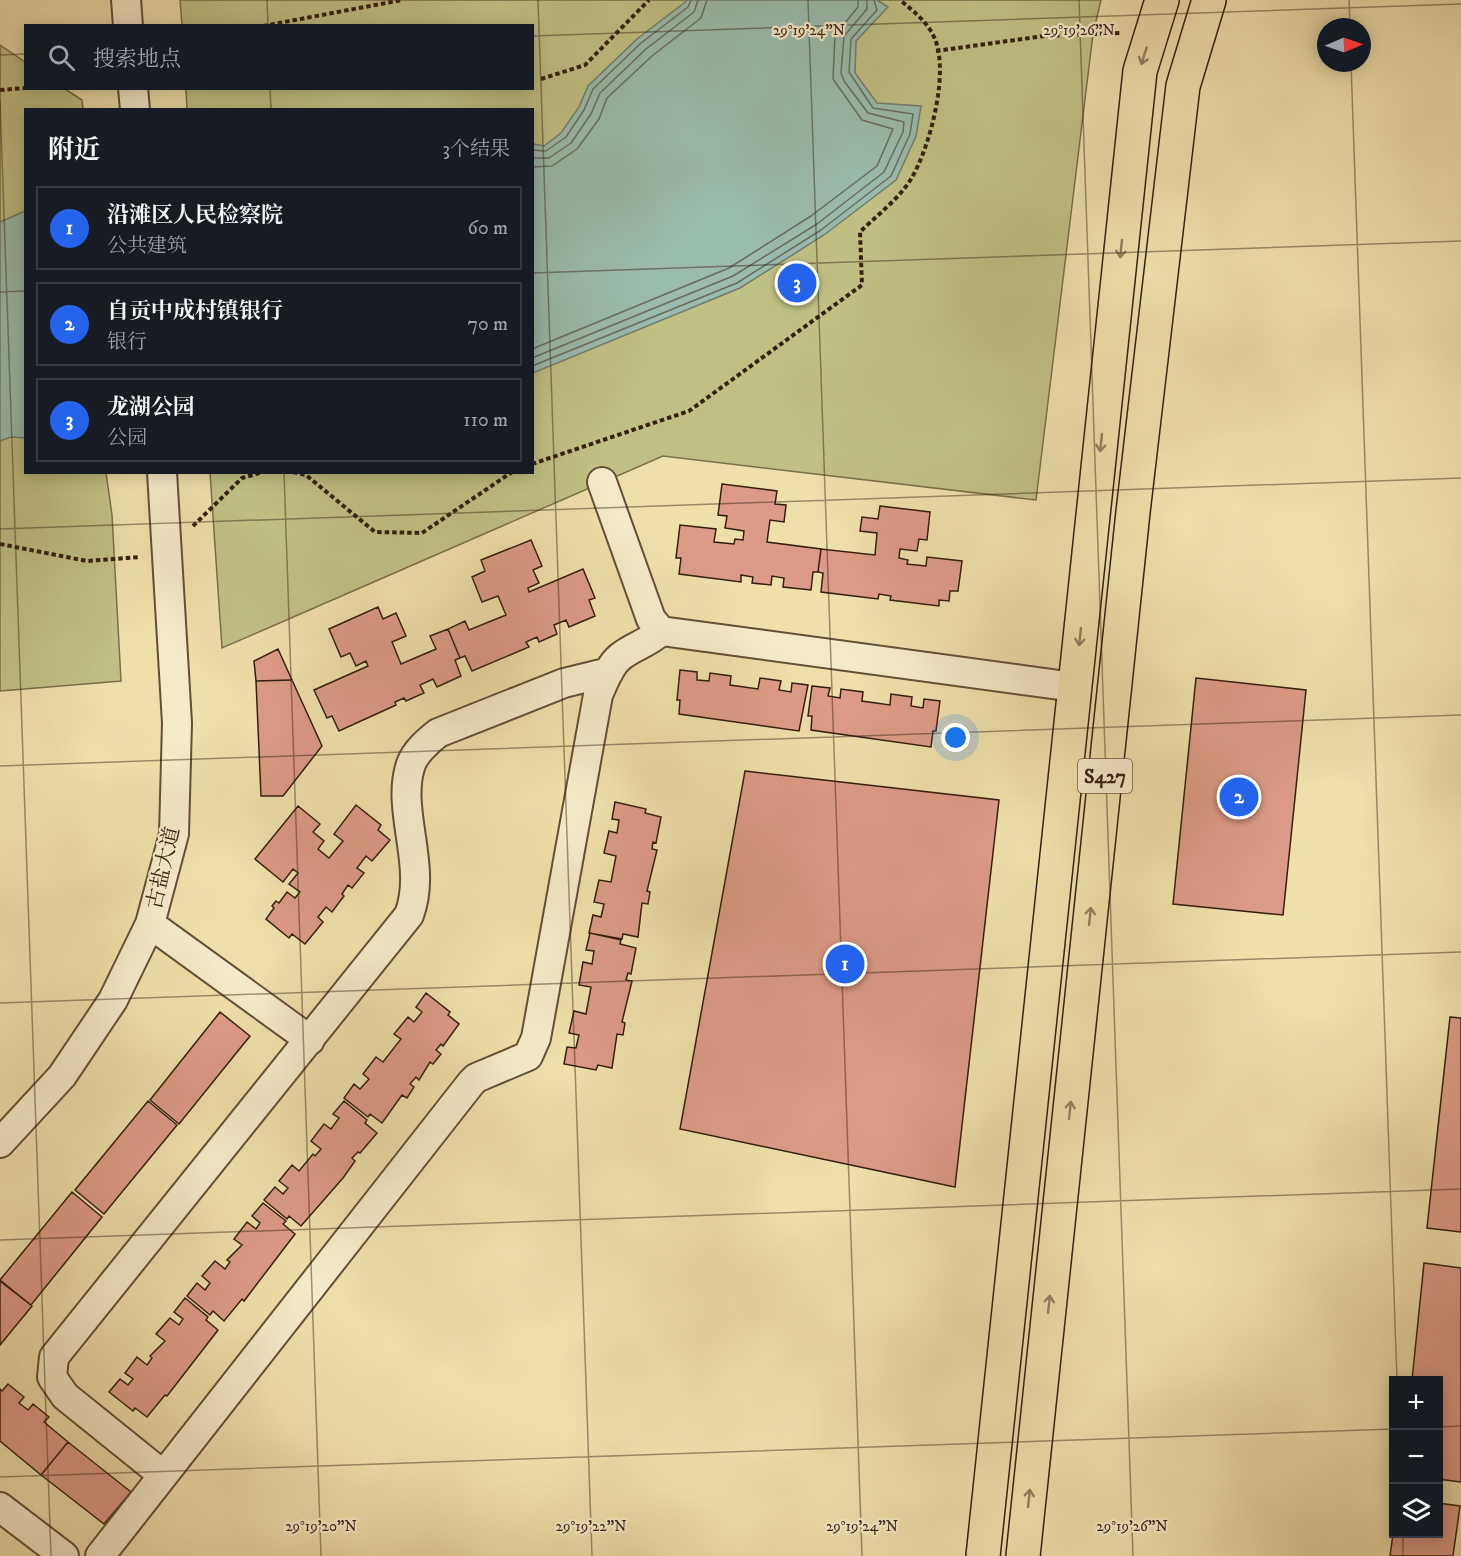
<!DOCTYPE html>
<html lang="zh">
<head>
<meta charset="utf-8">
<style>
	body { margin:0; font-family:"IM FELL DW Pica","Noto Serif SC",serif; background:#20242c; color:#f1f3f6 }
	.controls { position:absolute; right:18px; bottom:18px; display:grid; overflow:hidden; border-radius:0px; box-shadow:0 3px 15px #0003 }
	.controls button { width:54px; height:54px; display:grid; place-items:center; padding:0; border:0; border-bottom:2px solid #363941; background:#171b24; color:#f1f3f6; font:30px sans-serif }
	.compass { position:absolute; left:1317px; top:18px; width:54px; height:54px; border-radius:50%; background:#171b24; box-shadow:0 3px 15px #0003; rotate:88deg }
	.you { position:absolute; left:956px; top:738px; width:21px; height:21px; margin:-15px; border:4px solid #fff; border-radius:50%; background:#1a73e8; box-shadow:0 0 0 9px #1a73e833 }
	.badge { display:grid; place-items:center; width:39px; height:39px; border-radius:50%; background:#2563eb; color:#fff; font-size:20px; font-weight:700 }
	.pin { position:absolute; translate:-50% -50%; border:3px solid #fff; box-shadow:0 2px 6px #0006 }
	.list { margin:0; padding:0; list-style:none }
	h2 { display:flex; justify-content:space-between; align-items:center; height:78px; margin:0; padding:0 24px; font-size:26px }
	h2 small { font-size:20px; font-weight:400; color:#9ea1a6 }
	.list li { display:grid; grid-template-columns:39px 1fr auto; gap:18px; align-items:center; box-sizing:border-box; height:84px; margin:0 12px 12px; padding:0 12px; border:2px solid #363941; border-radius:0px }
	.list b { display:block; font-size:22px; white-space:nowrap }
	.list p { margin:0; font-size:20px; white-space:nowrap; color:#9ea1a6 }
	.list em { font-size:20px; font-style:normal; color:#9ea1a6 }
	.icon { flex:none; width:33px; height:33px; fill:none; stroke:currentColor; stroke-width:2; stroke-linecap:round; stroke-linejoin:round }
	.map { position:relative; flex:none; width:1461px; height:1556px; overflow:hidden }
	.search { position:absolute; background:#171b24; box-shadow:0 3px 15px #0003; left:24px; top:24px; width:510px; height:66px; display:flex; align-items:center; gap:15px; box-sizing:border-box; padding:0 21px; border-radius:0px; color:#9ea1a6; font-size:22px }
	.panel { position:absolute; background:#171b24; box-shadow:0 3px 15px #0003; left:24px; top:108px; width:510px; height:366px; border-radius:0px }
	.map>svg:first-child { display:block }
	.green { fill:#c0c084; stroke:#7a704a; stroke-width:1.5 }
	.water { fill:#9abcad; stroke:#717d6f; stroke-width:1.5 }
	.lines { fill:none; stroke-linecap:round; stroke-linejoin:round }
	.shore { stroke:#676e5f; stroke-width:1.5 }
	.building { fill:#dc9b86; stroke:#341f11; stroke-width:1.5 }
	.minor-casing { stroke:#634f38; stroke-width:32 }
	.major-casing { stroke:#341f11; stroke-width:36 }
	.path { stroke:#341f11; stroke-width:4; stroke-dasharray:4.5 3; stroke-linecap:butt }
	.minor { stroke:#f5eac8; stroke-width:28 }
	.major { stroke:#efdfab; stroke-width:33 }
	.oneway { stroke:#927f5e }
	.ticks { fill:none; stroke:#341f11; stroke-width:1.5; stroke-opacity:0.45 }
	.labels { text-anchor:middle; stroke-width:4.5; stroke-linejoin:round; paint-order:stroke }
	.shield { fill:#f5eac8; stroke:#6e5c48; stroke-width:1.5 }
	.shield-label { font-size:20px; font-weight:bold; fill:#341f11 }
	.street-label { font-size:21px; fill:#341f11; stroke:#f5eac8 }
	.ticks-label { font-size:15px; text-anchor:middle; fill:#341f11; stroke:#f5eac8; stroke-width:4.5; stroke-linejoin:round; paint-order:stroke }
</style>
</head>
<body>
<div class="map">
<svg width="1461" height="1556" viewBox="0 0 1461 1556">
	<rect width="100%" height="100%" fill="#efdfab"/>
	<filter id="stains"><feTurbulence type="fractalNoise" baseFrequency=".00333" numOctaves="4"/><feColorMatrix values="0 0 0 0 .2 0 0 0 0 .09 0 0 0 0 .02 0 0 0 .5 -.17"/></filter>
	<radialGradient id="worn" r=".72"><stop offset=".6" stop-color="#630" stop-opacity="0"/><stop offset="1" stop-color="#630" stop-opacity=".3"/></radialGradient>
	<path class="green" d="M180,0H1101L1093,34L1036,500L663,456L222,648L210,473L532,472V110L187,109L186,89L532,88V26L182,25Z
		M0,45L25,62L26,88L65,89L82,100L83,109L26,110V472L106,473L112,515L121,681L0,691Z"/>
	<path class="water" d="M688,0H877L888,7L856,41L855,73L877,103L921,106L916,136L896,180L824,235L740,288L533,373V144L544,146L561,133L579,107L588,86L637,39Z
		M25,211V438L11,437L0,441V222Z"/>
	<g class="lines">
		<path class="shore" d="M532,150L546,151L566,137L584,110L593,89L641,43L688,7L691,0
			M532,158H549L571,143L591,114L600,93L646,49L694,12L698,0
			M532,167L552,166L577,149L599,119L607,98L652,56L701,18L707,0
			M532,349L729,268L811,216L877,166L893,129L862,120L833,79L835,35L858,7V0
			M532,358L733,276L817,224L884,172L903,132L904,122L868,113L844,81L841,73L844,36L867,9V0
			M532,366L737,283L821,230L891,176L910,134L913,114L873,108L849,72L851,39L877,10L874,0"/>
	</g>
	<path class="building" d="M722,484L777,491L775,504L786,505L784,522L770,520L767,542L821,549L818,572H813L811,590L783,587L784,578L772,576L771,585L752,583L753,577L741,575V582L679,574L681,558H676L680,525L716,529L714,542L734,544L735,539L743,540L744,531L725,528L727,516L718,515Z
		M880,506L930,512L927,540L919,539L917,551L900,549L899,558L908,560L907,564L926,566L927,557L962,561L958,591H950L949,601L939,600V606L890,600L891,596L879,594L878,599L821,592L823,573L818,572L821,549L875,555L877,533L860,531L862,517L878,519Z
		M531,540L542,566L533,570L539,583L528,588L529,592L583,569L595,598L589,600L595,616L569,627L566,620L554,625L557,634L539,642L537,637L526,642L529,647L472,671L465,656L460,658L448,629L465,621L469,630L506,615L498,596L482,602L472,577L485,571L481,560Z
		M378,607L383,619L396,613L406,636L392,642L401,664L436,649L430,636L448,629L460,658L455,660L461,676L437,687L433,679L420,685L424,693L406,701L404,698L395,702L396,705L339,731L332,716L327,718L314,690L368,666L366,661L356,666L350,653L341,657L329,629Z
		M278,649L292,680L256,681L254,661Z
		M680,670L697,672V680L709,681L710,673L731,676L730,685L758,689L760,678L781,681L779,690L791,692L792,683L808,685L799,731L679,714L680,700H677Z
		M1196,678L1306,690L1283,915L1173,904Z
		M292,680L322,746L283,796H261L256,681Z
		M812,686L830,688L828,696L840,698L841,689L863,692L862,701L890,705L891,694L912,697L911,706L923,708L924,699L940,701L936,731H933L931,747L811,730L812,716H808Z
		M745,771L999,800L955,1187L680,1129Z
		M615,802L646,809L645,813L661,817L656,843L653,842L652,849L657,850L647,891L650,892L648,904L642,903L638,937L623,934L622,939L589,933L593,915L601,917L604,904L594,902L599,880L611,882L616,856L604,853L609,831L617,833L619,820L612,819Z
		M356,805L381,825L378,830L390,840L372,861L366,856L357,868L364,873L352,888L348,885L342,894L344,896L332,912L326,907L318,917L323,922L305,944L292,934L289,938L266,919L274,908L272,906L276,901L279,903L287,892L295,898L300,892L289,884L298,873L293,869L283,882L255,859L298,806L320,824L313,832L324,841L318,849L329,858L343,841L334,834Z
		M590,933L621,940L620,944L636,948L631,974L628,973L626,980L632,981L622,1022L625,1023L623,1035L617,1034L612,1068L598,1065L596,1070L564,1064L567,1047L576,1048L579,1035L569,1033L574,1011L586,1014L591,987L579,985L583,962L592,964L594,951L586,950Z
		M426,993L450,1012L448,1015L459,1024L443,1046L441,1044L436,1050L441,1054L433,1064L430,1062L419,1080L416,1077L410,1084L414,1087L407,1098L402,1095L382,1123L370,1114L368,1117L344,1098L354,1084L360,1089L369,1079L363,1074L376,1057L383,1062L401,1039L394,1034L408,1017L414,1022L422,1012L416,1007Z
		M220,1012L250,1036L179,1124L150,1100Z
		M1450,1017L1461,1018V1232L1427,1228Z
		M148,1101L177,1125L104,1214L75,1190Z
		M344,1101L367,1120L365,1123L377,1133L360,1153L358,1152L352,1158L355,1161L343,1178L301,1226L289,1216L287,1219L264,1200L275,1187L283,1194L288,1188L279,1181L292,1165L299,1171L313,1154L315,1156L321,1149L311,1141L324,1124L331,1129L339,1118L333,1114Z
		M72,1192L102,1217L31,1305L0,1280Z
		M263,1203L286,1221L283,1224L295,1234L244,1301L242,1299L224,1321L213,1311L210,1315L187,1296L197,1283L205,1290L210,1283L202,1276L215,1261L225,1269L230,1262L227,1260L242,1245L234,1239L247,1222L256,1229L260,1223L252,1216Z
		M1424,1263L1461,1268V1482L1438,1479V1380H1412Z
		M0,1281L32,1306L0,1345Z
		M185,1298L208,1317L206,1320L218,1330L167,1396L165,1395L147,1417L135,1408L133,1411L109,1392L120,1379L128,1385L133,1379L125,1373L137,1357L147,1365L152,1358L150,1356L165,1341L156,1334L170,1318L179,1325L183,1319L174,1312Z
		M8,1384L24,1397L19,1403L28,1410L33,1404L49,1417L44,1422L68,1442L41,1475L0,1441V1389L2,1391Z
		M68,1442L131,1492L104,1524L41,1475Z
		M1438,1503L1460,1506L1453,1556H1390L1394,1527V1534H1438Z"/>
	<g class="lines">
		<g class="minor-casing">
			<path id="minor" d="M126,0L128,26
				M133,88L135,110
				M602,482L651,619L661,631L1074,687
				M150,924L310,1040
				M0,1143L62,1076L113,1000L150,924L174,834L177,723L162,472
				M163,1475L65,1396L52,1377L54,1357L409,915C428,865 395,810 411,764C416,751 428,741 438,733L564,683L609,672
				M0,1507L64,1556
				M100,1556L471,1083L476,1078L528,1056L536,1038L598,695C604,682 609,666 620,657C633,646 649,643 661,631"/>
		</g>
		<g class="major-casing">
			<path id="major" d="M983,1556L1140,71L1162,0
				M1023,1556L1133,512L1183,86L1209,0"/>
		</g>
		<path class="path" d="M263,26L402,0
			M936,51L1044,36L1121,33
			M541,79L585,65L649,0
			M0,90L26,88
			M532,464L689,411L862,285L860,232C876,216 899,199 911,179C930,148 952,66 932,33C924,19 912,10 900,0
			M293,472L306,475L375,532L422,533L512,472
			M193,526L242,478L263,472
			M0,544L87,561L140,557"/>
		<use href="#minor" class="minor"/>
		<use href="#major" class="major"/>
	</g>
	<defs><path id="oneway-shaft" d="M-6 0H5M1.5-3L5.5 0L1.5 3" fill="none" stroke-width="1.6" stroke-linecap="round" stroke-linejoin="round" transform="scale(1.5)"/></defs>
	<g class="oneway">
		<use href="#oneway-shaft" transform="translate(1144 56) rotate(107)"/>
		<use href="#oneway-shaft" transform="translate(1121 249) rotate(96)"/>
		<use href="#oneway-shaft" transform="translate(1101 443) rotate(96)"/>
		<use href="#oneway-shaft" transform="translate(1080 637) rotate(96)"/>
		<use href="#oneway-shaft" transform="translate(1090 916) rotate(-84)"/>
		<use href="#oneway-shaft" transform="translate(1070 1110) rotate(-84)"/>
		<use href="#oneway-shaft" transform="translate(1049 1304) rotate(-84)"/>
		<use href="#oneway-shaft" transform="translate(1029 1498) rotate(-84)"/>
	</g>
	<path class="ticks" d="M267,0L268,26M538,0L592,1556M808,0L862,1556M1079,0L1133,1556M1349,0L1350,27M532,36L1461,4M0,55L26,54M1351,63L1397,1380M270,88L271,110M0,100L51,1556M532,273L1461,241M0,292L26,291M284,472L321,1556M0,529L1461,478M0,766L1461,715M0,1003L1461,952M0,1240L1461,1189M1438,1427L1461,1426M0,1477L1394,1429M1403,1534V1556"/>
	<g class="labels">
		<rect class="shield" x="1078" y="759" width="54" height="34" rx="4.5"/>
		<g class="shield-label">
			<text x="1105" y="783">S427</text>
		</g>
		<g class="street-label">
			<text transform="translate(163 868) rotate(-77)" y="7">古盐大道</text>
		</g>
	</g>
	<g class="ticks-label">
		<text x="809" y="35">29°19'24"N</text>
		<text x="1079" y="35">29°19'26"N</text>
		<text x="321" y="1531">29°19'20"N</text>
		<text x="591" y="1531">29°19'22"N</text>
		<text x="862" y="1531">29°19'24"N</text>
		<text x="1132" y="1531">29°19'26"N</text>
	</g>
	<rect width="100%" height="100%" filter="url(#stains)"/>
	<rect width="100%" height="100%" fill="url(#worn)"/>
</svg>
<div class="controls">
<button>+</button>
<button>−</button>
<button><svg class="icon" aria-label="layers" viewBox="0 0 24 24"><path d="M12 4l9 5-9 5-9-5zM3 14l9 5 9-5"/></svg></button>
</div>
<svg class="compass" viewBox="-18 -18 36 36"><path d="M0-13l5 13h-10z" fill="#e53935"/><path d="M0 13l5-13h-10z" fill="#9ea1a6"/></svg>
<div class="you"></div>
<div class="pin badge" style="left:845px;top:964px">1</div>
<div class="pin badge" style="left:1239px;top:797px">2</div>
<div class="pin badge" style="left:797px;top:283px">3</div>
<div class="search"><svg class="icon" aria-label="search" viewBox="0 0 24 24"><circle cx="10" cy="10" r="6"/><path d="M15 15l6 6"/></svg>搜索地点</div>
<section class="panel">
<h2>附近<small>3个结果</small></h2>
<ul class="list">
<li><span class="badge">1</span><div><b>沿滩区人民检察院</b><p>公共建筑</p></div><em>60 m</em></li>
<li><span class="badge">2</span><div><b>自贡中成村镇银行</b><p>银行</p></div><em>70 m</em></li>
<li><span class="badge">3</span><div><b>龙湖公园</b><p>公园</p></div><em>110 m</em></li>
</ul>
</section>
</div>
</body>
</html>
